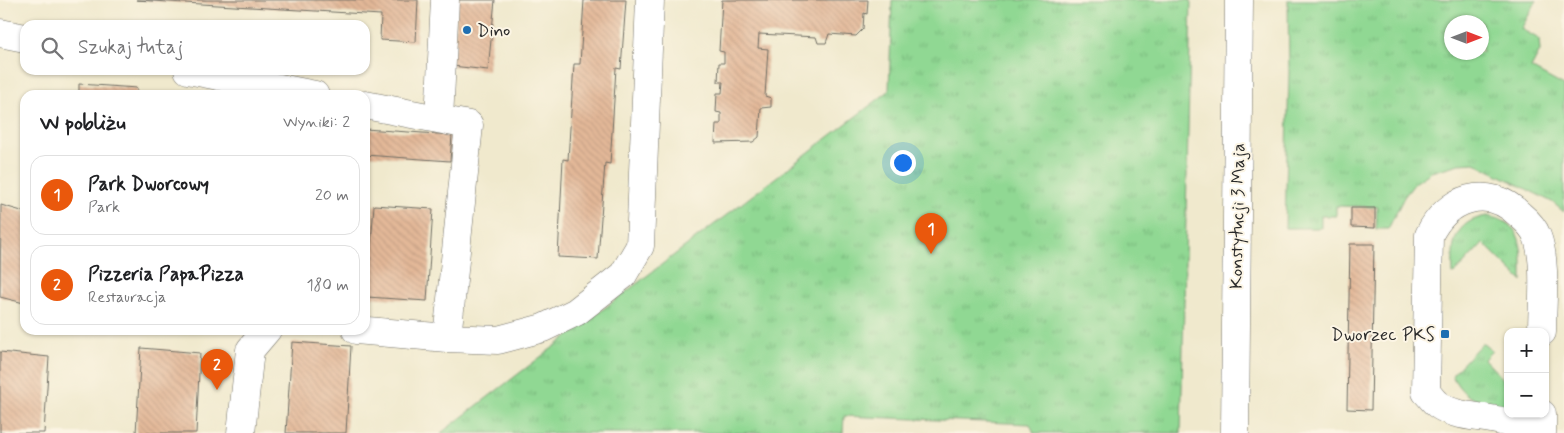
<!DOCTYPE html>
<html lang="pl">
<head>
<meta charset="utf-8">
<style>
	body { margin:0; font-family:Mynerve,sans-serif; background:#f2f2f2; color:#202124 }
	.controls { position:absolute; right:15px; bottom:15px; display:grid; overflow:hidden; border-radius:10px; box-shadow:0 1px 4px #0004 }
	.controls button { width:45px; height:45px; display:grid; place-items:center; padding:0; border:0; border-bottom:1px solid #e0e0e0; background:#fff; color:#202124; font:25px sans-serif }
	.compass { position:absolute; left:1444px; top:15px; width:45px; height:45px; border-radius:50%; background:#fff; box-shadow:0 1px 4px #0004; rotate:90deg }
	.you { position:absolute; left:902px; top:162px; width:18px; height:18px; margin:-12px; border:4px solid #fff; border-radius:50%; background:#1a73e8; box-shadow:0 0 0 8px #1a73e833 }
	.badge { display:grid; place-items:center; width:32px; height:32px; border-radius:50%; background:#ea580c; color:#fff; font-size:16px; font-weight:700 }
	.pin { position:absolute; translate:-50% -41px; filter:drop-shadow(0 1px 2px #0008) }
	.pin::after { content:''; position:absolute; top:26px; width:18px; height:15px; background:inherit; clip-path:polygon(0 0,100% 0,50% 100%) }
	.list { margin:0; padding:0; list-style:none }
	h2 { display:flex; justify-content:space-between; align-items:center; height:65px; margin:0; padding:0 20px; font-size:21px }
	h2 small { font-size:16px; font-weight:400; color:#757577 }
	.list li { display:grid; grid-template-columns:32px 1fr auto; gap:15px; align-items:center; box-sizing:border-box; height:80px; margin:0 10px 10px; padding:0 10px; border:1px solid #e0e0e0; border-radius:15px }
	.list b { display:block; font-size:19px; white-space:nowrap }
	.list p { margin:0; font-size:16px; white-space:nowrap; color:#757577 }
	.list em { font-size:16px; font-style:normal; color:#757577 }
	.icon { flex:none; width:28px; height:28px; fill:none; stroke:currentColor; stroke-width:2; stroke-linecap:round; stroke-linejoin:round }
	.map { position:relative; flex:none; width:1564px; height:433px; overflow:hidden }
	.search { position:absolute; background:#fff; box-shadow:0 1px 4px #0004; left:20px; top:20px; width:350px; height:55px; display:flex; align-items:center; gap:12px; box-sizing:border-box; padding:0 18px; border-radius:15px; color:#757577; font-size:19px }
	.panel { position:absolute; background:#fff; box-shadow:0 1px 4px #0004; left:20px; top:90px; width:350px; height:245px; border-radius:15px }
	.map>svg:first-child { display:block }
	.grass { fill:url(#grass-tufts); stroke:#5e825f; fill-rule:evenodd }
	.building { fill:url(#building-back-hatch) }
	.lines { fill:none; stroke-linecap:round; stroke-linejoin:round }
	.minor-casing { stroke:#706e64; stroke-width:29 }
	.minor { stroke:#fff; stroke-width:28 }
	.poi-dot { fill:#1f6fb2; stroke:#fcf5e5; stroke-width:2 }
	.labels { text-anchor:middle; stroke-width:4; stroke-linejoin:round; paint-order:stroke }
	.poi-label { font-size:18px; fill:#2b2b2b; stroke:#fcf5e5; text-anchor:start }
	.street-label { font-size:18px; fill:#2b2b2b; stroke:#fcf5e5 }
</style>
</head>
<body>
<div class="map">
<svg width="1564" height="433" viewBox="0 0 1564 433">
	<defs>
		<pattern id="grass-tufts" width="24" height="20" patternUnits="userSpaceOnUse" patternTransform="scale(1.25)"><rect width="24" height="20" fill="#90d893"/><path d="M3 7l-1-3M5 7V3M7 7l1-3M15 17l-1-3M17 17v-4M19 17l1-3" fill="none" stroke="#7cba7f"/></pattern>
		<pattern id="building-back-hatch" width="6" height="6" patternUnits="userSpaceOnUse" patternTransform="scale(1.25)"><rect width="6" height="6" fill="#e3b898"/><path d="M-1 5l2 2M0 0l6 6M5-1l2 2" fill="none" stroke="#c39e83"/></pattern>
	</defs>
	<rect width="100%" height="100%" fill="#fcf5e5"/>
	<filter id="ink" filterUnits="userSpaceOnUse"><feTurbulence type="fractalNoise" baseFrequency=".02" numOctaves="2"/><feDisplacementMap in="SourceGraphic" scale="10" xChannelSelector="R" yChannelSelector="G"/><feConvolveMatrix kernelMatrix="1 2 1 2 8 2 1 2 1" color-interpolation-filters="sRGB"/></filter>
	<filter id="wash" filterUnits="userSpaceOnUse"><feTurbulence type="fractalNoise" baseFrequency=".0096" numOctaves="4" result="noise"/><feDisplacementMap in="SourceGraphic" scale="20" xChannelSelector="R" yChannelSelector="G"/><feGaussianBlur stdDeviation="1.12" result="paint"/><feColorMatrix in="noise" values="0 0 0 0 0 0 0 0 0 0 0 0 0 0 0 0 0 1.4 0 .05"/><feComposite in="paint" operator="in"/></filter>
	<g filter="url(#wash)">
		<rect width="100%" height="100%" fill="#f0e9cd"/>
		<path class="grass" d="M892,0H1191L1181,433H1034L1030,424L844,416L843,433H441L889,91Z
			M1288,0H1537L1521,29L1539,39L1540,51L1531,68L1564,86V212L1552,202L1475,163L1459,164L1431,172L1415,183L1404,197L1388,229H1376L1377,207L1336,206V216H1321V228H1285L1289,73ZM1482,22V52H1452V22Z
			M1487,216C1525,222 1522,249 1522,281L1483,243L1453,275C1452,245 1452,222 1487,216Z
			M1482,343L1492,351L1484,359L1508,384V406C1482,406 1463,399 1452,375Z"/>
		<g id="blocks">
			<path class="building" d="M136,0H418L416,42L380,40L381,15Z
				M458,0H495L488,70L452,66Z
				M584,0H626L621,69L616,68L610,164L605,163L598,259L558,257L563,159L568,160L574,64H580Z
				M722,0H868L867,14L864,13L863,29L856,36L829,34L826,43H818L816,37L759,34L758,48L768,49L765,96L771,98V107L761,108L759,137L753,142L715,143L716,124H721V113L716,112L717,93H722L723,82H718L719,63H724V52L719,51Z
				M79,84L137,88V95H79Z
				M365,129L452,135L450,161L365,155Z
				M1,205L25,212L24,303L0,297Z
				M374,205L433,209L427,301L367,297Z
				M1351,208H1375V228L1351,227Z
				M1350,244H1374L1371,410L1347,409Z
				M292,342L351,346L346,433H286Z
				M141,348L200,353L196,433H136Z
				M0,352L49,357L44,433H0Z"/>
		</g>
	</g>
	<g filter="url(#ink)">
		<use href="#blocks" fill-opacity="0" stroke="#706e64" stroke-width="1"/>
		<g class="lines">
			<g class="minor-casing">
				<path id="minor" d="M0,33L25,38
					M188,70L315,95
					M439,119L445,0
					M356,330L447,338L469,125L365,105
					M447,338L498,340L543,328L576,312L623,275L640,246L650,0
					M1542,414V433
					M241,433L250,350L267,330
					M1235,433L1239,0
					M1526,433C1499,411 1462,423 1437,404C1433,401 1430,396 1426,392L1429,235C1447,198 1488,183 1520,215C1526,220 1534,228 1537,236C1547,262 1542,303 1542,332"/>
			</g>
			<use href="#minor" class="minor"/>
		</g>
	</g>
	<g class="poi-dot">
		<circle cx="467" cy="30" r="5"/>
		<rect x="1440" y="329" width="10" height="10" rx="2.5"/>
	</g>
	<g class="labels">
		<g class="poi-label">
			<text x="477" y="36">Dino</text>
			<text x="1435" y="340" text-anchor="end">Dworzec PKS</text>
		</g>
		<g class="street-label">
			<text transform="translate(1237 216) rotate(-89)" y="6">Konstytucji 3 Maja</text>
		</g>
	</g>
</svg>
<div class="controls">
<button>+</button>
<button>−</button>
</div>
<svg class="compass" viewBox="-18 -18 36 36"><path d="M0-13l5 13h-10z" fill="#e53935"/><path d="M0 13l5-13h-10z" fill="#757577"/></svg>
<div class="you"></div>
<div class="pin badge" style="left:931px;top:254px">1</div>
<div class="pin badge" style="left:217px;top:390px">2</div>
<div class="search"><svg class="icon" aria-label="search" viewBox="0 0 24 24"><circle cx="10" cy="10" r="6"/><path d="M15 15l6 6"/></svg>Szukaj tutaj</div>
<section class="panel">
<h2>W pobliżu<small>Wyniki: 2</small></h2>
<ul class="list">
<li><span class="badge">1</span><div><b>Park Dworcowy</b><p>Park</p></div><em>20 m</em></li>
<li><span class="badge">2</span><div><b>Pizzeria PapaPizza</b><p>Restauracja</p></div><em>180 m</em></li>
</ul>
</section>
</div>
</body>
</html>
